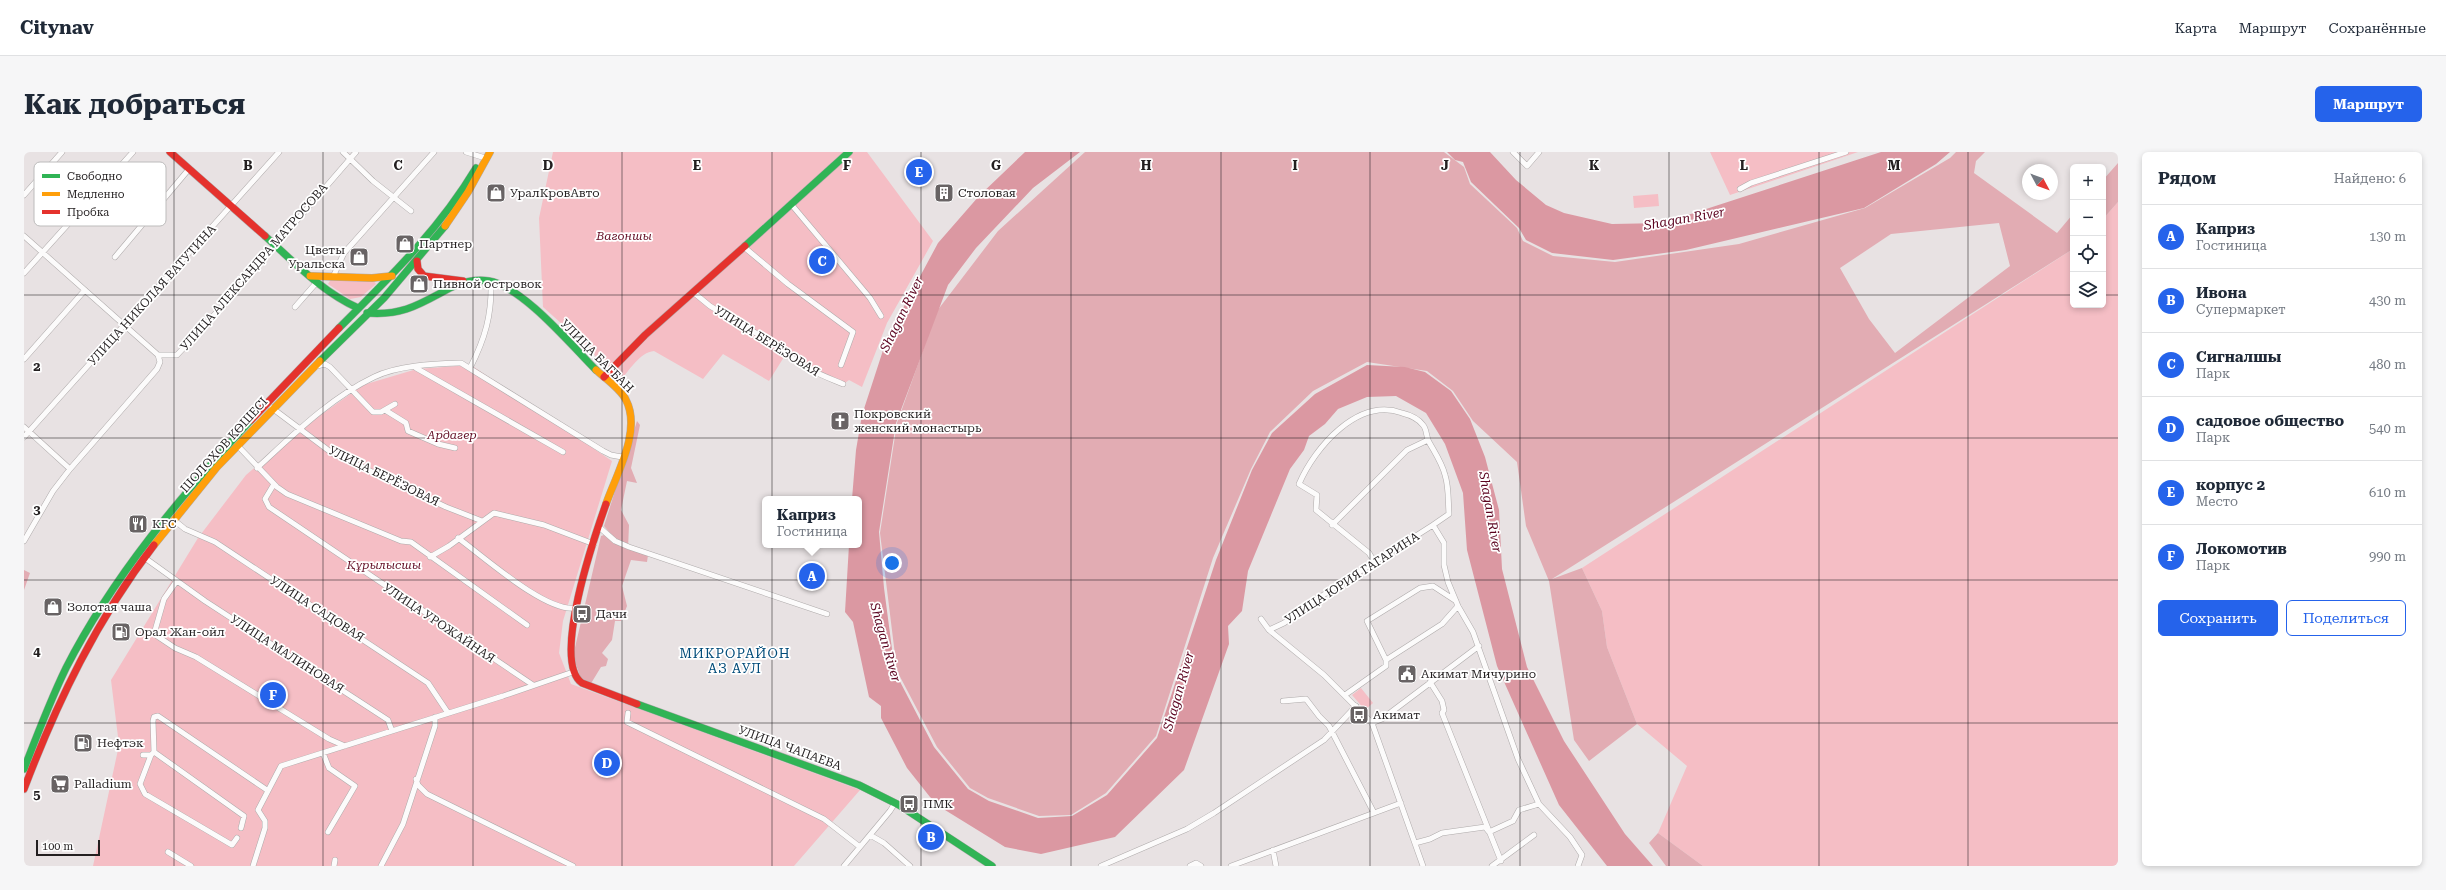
<!DOCTYPE html>
<html lang="ru">
<head>
<meta charset="utf-8">
<style>
	body { margin:0; font-family:"Roboto Serif",serif; background:#f6f6f7; color:#1f2937 }
	.controls { position:absolute; right:12px; top:12px; display:grid; overflow:hidden; border-radius:6px; box-shadow:0 2px 6px #0003 }
	.controls button { width:36px; height:36px; display:grid; place-items:center; padding:0; border:0; border-bottom:1px solid #e0e1e3; background:#fff; color:#1f2937; font:20px sans-serif }
	.compass { position:absolute; left:1998px; top:12px; width:36px; height:36px; border-radius:50%; background:#fff; box-shadow:0 2px 6px #0003; rotate:131deg }
	.scale { position:absolute; left:12px; bottom:10px; width:64px; box-sizing:border-box; padding-left:4px; border:2px solid #231f20; border-top:0; font-size:11px; line-height:14px; white-space:nowrap; color:#231f20; -webkit-text-stroke:3px #fff; paint-order:stroke }
	.you { position:absolute; left:868px; top:411px; width:14px; height:14px; margin:-10px; border:3px solid #fff; border-radius:50%; background:#1a73e8; box-shadow:0 0 0 6px #1a73e833 }
	.badge { display:grid; place-items:center; width:26px; height:26px; border-radius:50%; background:#2563eb; color:#fff; font-size:13px; font-weight:700 }
	.pin { position:absolute; translate:-50% -50%; border:2px solid #fff; box-shadow:0 1px 4px #0006 }
	.popup { position:absolute; left:738px; top:344px; width:100px; height:52px; box-sizing:border-box; display:grid; place-content:center; border-radius:6px; background:#fff; filter:drop-shadow(0 1px 3px #0005); font-size:13px; white-space:nowrap; color:#747a83 }
	.popup b { font-size:15px; color:#1f2937 }
	.popup::after { content:''; position:absolute; left:50%; top:100%; margin-left:-8px; border:8px solid transparent; border-top-color:#fff }
	.list { margin:0; padding:0; list-style:none }
	h2 { display:flex; justify-content:space-between; align-items:center; height:52px; margin:0; padding:0 16px; font-size:17px }
	h2 small { font-size:13px; font-weight:400; color:#747a83 }
	.list li { display:grid; grid-template-columns:26px 1fr auto; gap:12px; align-items:center; box-sizing:border-box; height:64px; padding:0 16px; border-top:1px solid #e0e1e3 }
	.list b { display:block; font-size:15px; white-space:nowrap }
	.list p { margin:0; font-size:13px; white-space:nowrap; color:#747a83 }
	.list em { font-size:13px; font-style:normal; color:#747a83 }
	.actions { display:flex; gap:8px; padding:12px 16px }
	.actions a { flex:1; padding:9px 0; border:1px solid #2563eb; border-radius:6px; text-align:center; font-size:14px; color:#2563eb }
	.actions .main { background:#2563eb; color:#fff }
	.icon { flex:none; width:22px; height:22px; fill:none; stroke:currentColor; stroke-width:2; stroke-linecap:round; stroke-linejoin:round }
	.map { position:relative; flex:none; width:2094px; height:714px; overflow:hidden; border-radius:6px }
	header { display:flex; align-items:center; gap:24px; box-sizing:border-box; height:56px; padding:0 20px; background:#fff; border-bottom:1px solid #e0e1e3 }
	header strong { font-size:19px }
	nav { display:flex; gap:22px; margin-inline-start:auto; font-size:14px }
	.intro { display:flex; align-items:center; justify-content:space-between; box-sizing:border-box; height:96px; padding:0 24px }
	h1 { margin:0; font-size:28px }
	.button { padding:10px 18px; border-radius:6px; background:#2563eb; color:#fff; font-size:14px; font-weight:700 }
	main { display:flex; gap:24px; padding:0 24px }
	aside { flex:1; background:#fff; border-radius:6px; box-shadow:0 2px 6px #0003 }
	.map>svg:first-child { display:block }
	.green { fill:#f5bec5 }
	.forest { fill:#e2acb3; fill-rule:evenodd }
	.water { fill:#db98a2 }
	.lines { fill:none; stroke-linecap:round; stroke-linejoin:round }
	.street-casing { stroke:#aeaaaa; stroke-width:6 }
	.fast-casing { stroke:#aeaaaa; stroke-width:8 }
	.slow-casing { stroke:#aeaaaa; stroke-width:8 }
	.jam-casing { stroke:#aeaaaa; stroke-width:8 }
	.street { stroke:#fcfbfb; stroke-width:5 }
	.fast { stroke:#30b455; stroke-width:7 }
	.slow { stroke:#ff9f0a; stroke-width:7 }
	.jam { stroke:#e5322d; stroke-width:7 }
	.grid { fill:none; stroke:#231f20; stroke-width:1; stroke-opacity:0.55 }
	.labels { text-anchor:middle; stroke-width:3.5; stroke-linejoin:round; paint-order:stroke }
	.poi-label { font-size:12px; fill:#231f20; stroke:#fff; text-anchor:start }
	.park-label { font-size:12px; font-style:italic; fill:#640f26; stroke:#fff }
	.street-label { font-size:12px; fill:#231f20; stroke:#fff }
	.water-label { font-size:13px; font-style:italic; fill:#5c0420; stroke:#fff }
	.neighbourhood-label { font-size:13px; letter-spacing:1px; fill:#004b79; stroke:#fff }
	.key { fill:#fff; stroke:#bdbcbc; stroke-width:1 }
	.key-label { font-size:11px; fill:#231f20 }
	.grid-label { font-size:13px; text-anchor:middle; font-weight:bold; fill:#231f20; stroke:#fff; stroke-width:3.5; stroke-linejoin:round; paint-order:stroke }
</style>
</head>
<body>
<header>
<strong>Citynav</strong>
<nav><a>Карта</a><a>Маршрут</a><a>Сохранённые</a></nav>
</header>
<div class="intro"><h1>Как добраться</h1><a class="button">Маршрут</a></div>
<main>
<div class="map">
<svg width="2094" height="714" viewBox="0 0 2094 714">
	<rect width="100%" height="100%" fill="#e8e2e3"/>
	<path class="green" d="M529,0H843L909,89L863,171L838,235L825,228L817,234L760,205L745,229L699,202L679,227L630,199C616,200 604,220 596,229L579,216L568,199L519,155L515,66Z
		M1686,0H1834L1706,43Z
		M1634,42L1635,54L1610,56L1609,44Z
		M2094,50V714H1679L1634,681L1663,614L1613,572L1583,495L1578,459L1558,416L2049,97V153H2079V67Z
		M307,127L349,128L352,132L337,145L326,147L304,132Z
		M447,213L588,309L539,469L535,501L547,532L836,638L770,714H69L95,593L87,528L174,386L222,323L270,282L339,233L393,217Z
		M1337,536L1349,551L1341,558L1328,543Z"/>
	<path class="forest" d="M1061,0H1420L1440,15L1446,32L1493,76L1499,89L1529,104L1591,110L1715,92L1841,56L1926,6L1932,0H1961L1952,9L1950,21L2033,81L2049,62V97L1528,427L1558,416L1578,459L1583,495L1613,572L1565,609L1550,588L1525,429L1502,374L1493,310L1449,269L1429,239L1403,219L1343,210L1289,239L1246,280L1227,317L1189,406L1132,584L1082,641L1047,663L1015,664L964,646L946,636L913,595L873,519L856,381L873,271L913,159L974,79ZM1975,71L1986,114L1871,201L1845,167L1816,116L1867,82Z
		M2094,11V50L2079,67V28Z
		M613,269L616,273L607,316L613,331L603,329L597,358L605,373L604,397L624,403L623,410L607,408L598,434L603,454L597,469H591L588,488L578,501L584,507L582,514L577,515L566,533L556,524L549,504L577,384L586,381L580,374Z
		M0,418L6,421L0,438Z
		M1634,681L1679,714H1642L1625,691Z"/>
	<path class="water" d="M1001,0H1056L1009,36L952,96L924,133L872,271L855,380L860,436L871,520L910,595L944,637L965,649L1014,666L1048,664L1083,643L1133,586L1192,408L1228,318L1248,281L1291,242L1343,213L1381,215L1401,220L1427,239L1446,267L1461,305L1475,358L1478,417L1503,515L1540,589L1601,682L1629,714H1583L1535,653L1473,514L1443,398L1439,341L1421,292L1402,261L1372,244L1343,245L1314,257L1301,272L1285,284L1280,298L1266,317L1224,419L1218,459L1204,474L1205,492L1160,618L1091,685L1017,702L981,695L921,658L906,645L883,616L857,566V554L845,545L829,470L821,460L825,393H835V347H828L832,298L838,263L863,186L914,91L955,44Z
		M1423,0H1466L1492,28L1522,53L1540,61L1588,72L1639,71L1857,0H1926L1912,12L1840,56L1662,98L1589,108L1528,101L1502,88L1495,76L1447,30L1439,10L1431,8Z"/>
	<g class="lines">
		<g class="street-casing">
			<path id="street" d="M319,0L349,29L387,59
				M442,0L458,5
				M1489,0L1503,14L1515,0
				M1716,37L1727,31L1822,0
				M0,43L38,0
				M767,52L846,146L857,164
				M0,84L134,203
				M720,95L764,132L829,180L817,213
				M91,105L165,17
				M0,121L109,0
				M309,125L320,101L410,0
				M669,140L686,154L759,197C777,216 795,222 819,232
				M271,155L293,130
				M134,203H153L204,148L332,0
				M0,207L61,138
				M293,214L301,212L306,215L349,260H357L371,252
				M392,216L539,300
				M446,216C461,187 468,163 467,129
				M248,256L308,301L422,355L458,369
				M361,258L382,271L384,279L414,292L431,296
				M0,275L46,317
				M0,285L255,0
				M213,293L253,335L263,342L377,389L387,390L503,473
				M233,316C269,283 306,246 350,225C375,213 410,212 437,211L579,299L587,303L598,305
				M250,332L241,347L245,355L509,533
				M150,368L161,377L191,390L404,531L424,561
				M1308,373L1383,298L1404,288
				M575,375L591,389L605,395L803,462
				M434,386C459,404 522,461 552,456
				M0,389L29,339L46,317L133,217L136,210L134,203
				M406,405L425,394L470,361L520,373L570,392
				M121,406L181,449L364,568L368,579
				M1351,411L1345,401L1292,358L1293,343L1275,332C1291,295 1334,245 1378,261C1386,263 1394,266 1399,273C1403,277 1402,285 1405,290C1411,301 1418,311 1421,323C1425,335 1424,350 1425,362L1409,373L1420,391V413L1424,430L1434,454L1449,480L1494,607L1515,652L1546,685L1558,703L1554,714
				M152,430L140,447L130,482L151,496L172,505L305,587L321,594
				M1237,467L1245,478L1300,523L1348,571L1399,714
				M1245,478L1260,471L1293,447L1409,373
				M1362,508L1343,469L1396,436L1409,434L1432,449
				M1406,530L1418,549L1420,558L1418,561L1477,709
				M1321,543L1362,514V508L1418,472L1434,454
				M1259,549L1282,547L1295,564L1305,574L1350,661
				M604,561L603,570L800,667L836,695
				M1348,571L1358,567L1455,494
				M130,600L220,664L217,676
				M299,601L305,616L331,634L304,680
				M119,603H127L130,600L129,569L130,565L134,564L243,638
				M127,603L116,632L121,642L208,693L213,686
				M392,627L394,633L403,642L549,714
				M846,683L860,691L886,714
				M1391,691L1406,687L1418,681L1461,675L1465,680L1489,669L1495,658L1515,652
				M1249,698L1252,714
				M144,700L167,714
				M229,714L241,676V669L234,658L257,614L479,544L549,520
				M310,714L311,708
				M357,714L379,672L411,574V565
				M820,714L866,659L871,651
				M1077,714L1163,677L1190,661L1300,588L1332,554
				M1166,714L1172,711L1177,714
				M1207,714L1377,651
				M1468,714L1510,683"/>
		</g>
		<g class="fast-casing">
			<path id="fast" d="M241,84C270,110 298,140 334,156
				M721,94L825,0
				M343,161C379,164 396,152 426,136C437,130 452,127 465,129C499,135 547,193 572,218
				M315,176C365,126 415,78 452,16
				M296,209L360,146L421,74
				M613,552L835,633L875,653L968,714
				M0,617C13,583 26,549 42,516C89,424 157,344 227,268"/>
		</g>
		<g class="slow-casing">
			<path id="slow" d="M421,74L444,40L466,0
				M286,124L348,126L368,124
				M572,218C581,226 597,237 602,248C618,279 592,323 582,352
				M130,393L193,315L296,209"/>
		</g>
		<g class="jam-casing">
			<path id="jam" d="M146,0L241,84
				M393,109L394,117L400,124L439,129
				M580,225L621,183L721,94
				M227,268L315,176
				M582,352C571,383 527,509 558,531L613,552
				M0,637C33,550 73,467 130,393"/>
		</g>
		<use href="#street" class="street"/>
		<use href="#fast" class="fast"/>
		<use href="#slow" class="slow"/>
		<use href="#jam" class="jam"/>
	</g>
	<path class="grid" d="M150,0V714M299,0V714M449,0V714M598,0V714M748,0V714M897,0V714M1047,0V714M1197,0V714M1346,0V714M1496,0V714M1645,0V714M1795,0V714M1944,0V714M0,143H2049M2079,143H2094M0,286H2094M0,428H2094M0,571H2094"/>
	<defs>
		<g id="shop-square" transform="scale(1)"><rect x="-9" y="-9" width="18" height="18" rx="4" fill="#686364" stroke="#fff"/><path d="M-5-2.5h2.3a2.7 3.5 0 0 1 5.4 0H5L5.5 6h-11ZM-1.5-2.5h3a1.5 2.3 0 0 0-3 0Z" fill="#fff"/></g>
		<g id="building-square" transform="scale(1)"><rect x="-9" y="-9" width="18" height="18" rx="4" fill="#686364" stroke="#fff"/><path d="M-4-6H4V6H1V3H-1V6H-4ZM-2.5-4.3h1.7v1.8h-1.7ZM.8-4.3h1.7v1.8H.8ZM-2.5-1h1.7V.8h-1.7ZM.8-1h1.7V.8H.8Z" fill="#fff"/></g>
		<g id="church-square" transform="scale(1)"><rect x="-9" y="-9" width="18" height="18" rx="4" fill="#686364" stroke="#fff"/><path d="M-1.2-6h2.4v3.5h3.3v2.4h-3.3V6h-2.4V-.1h-3.3v-2.4h3.3Z" fill="#fff"/></g>
		<g id="restaurant-square" transform="scale(1)"><rect x="-9" y="-9" width="18" height="18" rx="4" fill="#686364" stroke="#fff"/><path d="M-5-6h1v4h1v-4h1v4h1v-4h1v5L-1.5 .5V6h-2V.5L-5-1ZM5-6V6H3V1.5H1.5Q1.5-4 5-6Z" fill="#fff"/></g>
		<g id="bus-square" transform="scale(1)"><rect x="-9" y="-9" width="18" height="18" rx="4" fill="#686364" stroke="#fff"/><path d="M-5-6H5V4H4V6H2V4H-2V6H-4V4H-5ZM-3.5-4V0h7V-4ZM-3.5 1.2v1.5H-2V1.2ZM2 1.2v1.5H3.5V1.2Z" fill="#fff"/></g>
		<g id="fuel-square" transform="scale(1)"><rect x="-9" y="-9" width="18" height="18" rx="4" fill="#686364" stroke="#fff"/><path d="M-5.5-6h7V0h2V4h1.3V-2.5L3-4.5l.8-.8L6-3V5H2.5V1h-1V6h-7ZM-4.2-4.7v3.2H.2V-4.7Z" fill="#fff"/></g>
		<g id="civic-square" transform="scale(1)"><rect x="-9" y="-9" width="18" height="18" rx="4" fill="#686364" stroke="#fff"/><path d="M-.6-6.5H3V-4.5H.6V-3L4-1V1h2V6H-6V1h2V-1L-.6-3ZM-1.2 2.5V6h2.4V2.5Z" fill="#fff"/></g>
		<g id="supermarket-square" transform="scale(1)"><rect x="-9" y="-9" width="18" height="18" rx="4" fill="#686364" stroke="#fff"/><path d="M-6-5.5h2.5l.6 2H6L4.5 2H-2.5L-4.4-4H-6ZM-1.5 3.2a1.3 1.3 0 1 0 .1 0ZM3 3.2a1.3 1.3 0 1 0 .1 0Z" fill="#fff"/></g>
	</defs>
	<g fill-rule="evenodd">
		<use href="#shop-square" x="472" y="41"/>
		<use href="#building-square" x="920" y="41"/>
		<use href="#shop-square" x="381" y="92"/>
		<use href="#shop-square" x="335" y="105"/>
		<use href="#shop-square" x="395" y="132"/>
		<use href="#church-square" x="816" y="269"/>
		<use href="#restaurant-square" x="114" y="372"/>
		<use href="#shop-square" x="29" y="455"/>
		<use href="#bus-square" x="558" y="462"/>
		<use href="#fuel-square" x="97" y="480"/>
		<use href="#civic-square" x="1383" y="522"/>
		<use href="#bus-square" x="1335" y="563"/>
		<use href="#fuel-square" x="59" y="591"/>
		<use href="#supermarket-square" x="36" y="632"/>
		<use href="#bus-square" x="885" y="652"/>
	</g>
	<g class="labels">
		<g class="poi-label">
			<text x="486" y="45">УралКровАвто</text>
			<text x="934" y="45">Столовая</text>
			<text x="395" y="96">Партнер</text>
			<text x="321" y="102" text-anchor="end">Цветы<tspan x="321" dy="14">Уральска</tspan></text>
			<text x="409" y="136">Пивной островок</text>
			<text x="830" y="266">Покровский<tspan x="830" dy="14">женский монастырь</tspan></text>
			<text x="128" y="376">KFC</text>
			<text x="43" y="459">Золотая чаша</text>
			<text x="572" y="466">Дачи</text>
			<text x="111" y="484">Орал Жан-ойл</text>
			<text x="1397" y="526">Акимат Мичурино</text>
			<text x="1349" y="567">Акимат</text>
			<text x="73" y="595">Нефтэк</text>
			<text x="50" y="636">Palladium</text>
			<text x="899" y="656">ПМК</text>
		</g>
		<g class="park-label">
			<text x="600" y="88">Вагоншы</text>
			<text x="428" y="287">Ардагер</text>
			<text x="360" y="417">Құрылысшы</text>
		</g>
		<g class="street-label">
			<text transform="translate(230 115) rotate(-49)" y="4">УЛИЦА АЛЕКСАНДРА МАТРОСОВА</text>
			<text transform="translate(128 143) rotate(-48)" y="4">УЛИЦА НИКОЛАЯ ВАТУТИНА</text>
			<text transform="translate(743 189) rotate(32)" y="4">УЛИЦА БЕРЁЗОВАЯ</text>
			<text transform="translate(573 204) rotate(45)" y="4">УЛИЦА БАГБАН</text>
			<text transform="translate(200 293) rotate(-48)" y="4">ШОЛОХОВ КӨШЕСІ</text>
			<text transform="translate(360 324) rotate(26)" y="4">УЛИЦА БЕРЁЗОВАЯ</text>
			<text transform="translate(1328 426) rotate(-33)" y="4">УЛИЦА ЮРИЯ ГАГАРИНА</text>
			<text transform="translate(293 457) rotate(33)" y="4">УЛИЦА САДОВАЯ</text>
			<text transform="translate(415 471) rotate(34)" y="4">УЛИЦА УРОЖАЙНАЯ</text>
			<text transform="translate(263 502) rotate(33)" y="4">УЛИЦА МАЛИНОВАЯ</text>
			<text transform="translate(766 596) rotate(20)" y="4">УЛИЦА ЧАПАЕВА</text>
		</g>
		<g class="water-label">
			<text transform="translate(1660 66) rotate(-10)" y="5">Shagan River</text>
			<text transform="translate(877 162) rotate(-64)" y="5">Shagan River</text>
			<text transform="translate(1467 360) rotate(80)" y="5">Shagan River</text>
			<text transform="translate(862 490) rotate(74)" y="5">Shagan River</text>
			<text transform="translate(1154 539) rotate(-74)" y="5">Shagan River</text>
		</g>
		<g class="neighbourhood-label">
			<text x="711" y="506">МИКРОРАЙОН<tspan x="711" dy="15">АЗ АУЛ</tspan></text>
		</g>
	</g>
	<rect x="10" y="10" width="132" height="64" rx="6" class="key"/>
	<rect x="18" y="22" width="18" height="4" fill="#30b455"/>
	<rect x="18" y="40" width="18" height="4" fill="#ff9f0a"/>
	<rect x="18" y="58" width="18" height="4" fill="#e5322d"/>
	<g class="key-label">
		<text x="43" y="28">Свободно</text>
		<text x="43" y="46">Медленно</text>
		<text x="43" y="64">Пробка</text>
	</g>
	<g class="grid-label">
		<text x="224" y="18">B</text>
		<text x="374" y="18">C</text>
		<text x="524" y="18">D</text>
		<text x="673" y="18">E</text>
		<text x="823" y="18">F</text>
		<text x="972" y="18">G</text>
		<text x="1122" y="18">H</text>
		<text x="1271" y="18">I</text>
		<text x="1421" y="18">J</text>
		<text x="1570" y="18">K</text>
		<text x="1720" y="18">L</text>
		<text x="1870" y="18">M</text>
		<text x="13" y="219">2</text>
		<text x="13" y="362">3</text>
		<text x="13" y="504">4</text>
		<text x="13" y="647">5</text>
	</g>
</svg>
<div class="controls">
<button>+</button>
<button>−</button>
<button><svg class="icon" aria-label="locate" viewBox="0 0 24 24"><circle cx="12" cy="12" r="6"/><path d="M12 2v4M12 18v4M2 12h4M18 12h4"/></svg></button>
<button><svg class="icon" aria-label="layers" viewBox="0 0 24 24"><path d="M12 4l9 5-9 5-9-5zM3 14l9 5 9-5"/></svg></button>
</div>
<svg class="compass" viewBox="-18 -18 36 36"><path d="M0-13l5 13h-10z" fill="#e53935"/><path d="M0 13l5-13h-10z" fill="#747a83"/></svg>
<div class="scale">100 m</div>
<div class="you"></div>
<div class="pin badge" style="left:788px;top:424px">A</div>
<div class="popup"><b>Каприз</b>Гостиница</div>
<div class="pin badge" style="left:907px;top:685px">B</div>
<div class="pin badge" style="left:798px;top:109px">C</div>
<div class="pin badge" style="left:583px;top:611px">D</div>
<div class="pin badge" style="left:895px;top:20px">E</div>
<div class="pin badge" style="left:249px;top:543px">F</div>
</div>
<aside>
<h2>Рядом<small>Найдено: 6</small></h2>
<ul class="list">
<li><span class="badge">A</span><div><b>Каприз</b><p>Гостиница</p></div><em>130 m</em></li>
<li><span class="badge">B</span><div><b>Ивона</b><p>Супермаркет</p></div><em>430 m</em></li>
<li><span class="badge">C</span><div><b>Сигналшы</b><p>Парк</p></div><em>480 m</em></li>
<li><span class="badge">D</span><div><b>садовое общество</b><p>Парк</p></div><em>540 m</em></li>
<li><span class="badge">E</span><div><b>корпус 2</b><p>Место</p></div><em>610 m</em></li>
<li><span class="badge">F</span><div><b>Локомотив</b><p>Парк</p></div><em>990 m</em></li>
</ul>
<div class="actions"><a class="main">Сохранить</a><a>Поделиться</a></div>
</aside>
</main>
</body>
</html>
